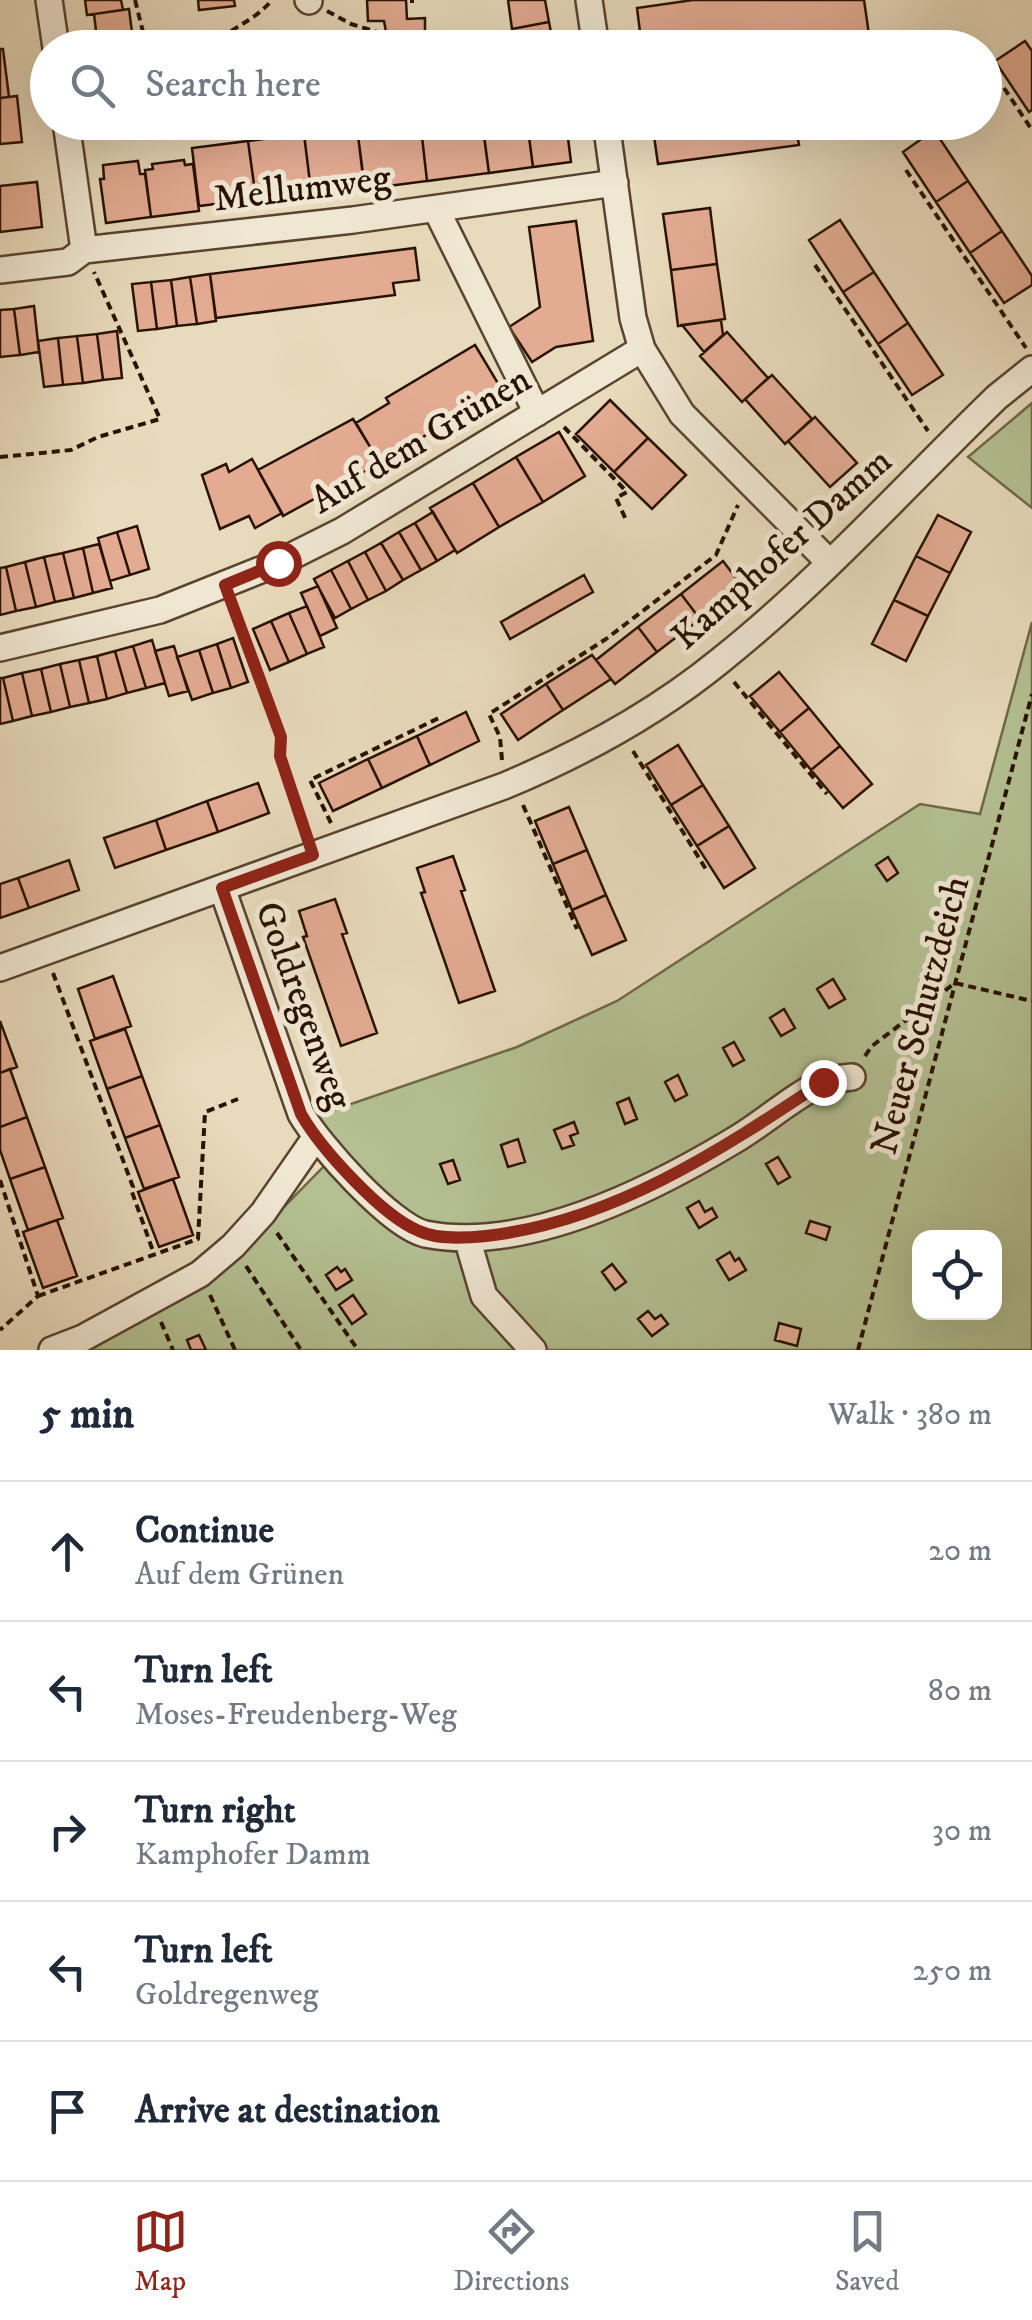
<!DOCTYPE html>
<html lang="en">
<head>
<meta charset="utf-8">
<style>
	body { margin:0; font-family:"IM FELL DW Pica",serif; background:#f2f2f3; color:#1f2937 }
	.controls { position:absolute; right:30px; bottom:30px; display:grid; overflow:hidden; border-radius:20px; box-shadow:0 10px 40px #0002 }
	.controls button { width:90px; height:90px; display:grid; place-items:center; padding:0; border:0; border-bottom:2px solid #e0e1e3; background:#fff; color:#1f2937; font:50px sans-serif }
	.stop { position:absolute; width:30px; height:30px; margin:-22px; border:8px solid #8f2418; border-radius:50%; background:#fff }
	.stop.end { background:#8f2418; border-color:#fff; box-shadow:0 2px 10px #0008 }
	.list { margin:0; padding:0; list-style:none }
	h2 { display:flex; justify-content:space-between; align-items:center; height:130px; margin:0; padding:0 40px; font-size:42px }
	h2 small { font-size:32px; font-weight:400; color:#747a83 }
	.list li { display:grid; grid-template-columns:65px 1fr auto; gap:30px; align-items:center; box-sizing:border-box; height:140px; padding:0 40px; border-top:2px solid #e0e1e3 }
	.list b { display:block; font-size:38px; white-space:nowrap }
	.list p { margin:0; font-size:32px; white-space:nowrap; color:#747a83 }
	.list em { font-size:32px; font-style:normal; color:#747a83 }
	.icon { flex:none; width:55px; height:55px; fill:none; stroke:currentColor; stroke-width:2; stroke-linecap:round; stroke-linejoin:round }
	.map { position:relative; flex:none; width:1032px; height:1350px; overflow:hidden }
	.search { position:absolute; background:#fff; box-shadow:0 10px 40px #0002; left:30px; right:30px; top:30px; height:110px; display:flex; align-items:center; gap:25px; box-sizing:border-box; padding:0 35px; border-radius:55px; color:#747a83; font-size:38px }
	.sheet { height:830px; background:#fff }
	nav { display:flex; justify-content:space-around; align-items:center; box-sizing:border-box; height:140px; border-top:2px solid #e0e1e3; background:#fff; font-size:28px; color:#747a83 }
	nav a { display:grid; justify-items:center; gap:5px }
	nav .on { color:#8f2418 }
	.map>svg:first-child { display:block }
	.green { fill:#b4c092; stroke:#6e6949; stroke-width:2.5; fill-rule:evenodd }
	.building { fill:#e3ab92; stroke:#281200; stroke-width:2.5 }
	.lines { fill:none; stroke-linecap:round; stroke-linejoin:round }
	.minor-casing { stroke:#58442f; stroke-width:30 }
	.path { stroke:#281200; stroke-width:4; stroke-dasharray:8 5; stroke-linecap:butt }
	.minor { stroke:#f0e7d3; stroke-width:25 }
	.route { stroke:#8f2418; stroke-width:12 }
	.labels { text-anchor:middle; stroke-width:10; stroke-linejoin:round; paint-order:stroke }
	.street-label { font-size:38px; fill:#281200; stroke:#f0e7d3 }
</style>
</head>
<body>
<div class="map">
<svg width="1032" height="1350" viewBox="0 0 1032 1350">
	<rect width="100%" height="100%" fill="#e8dabc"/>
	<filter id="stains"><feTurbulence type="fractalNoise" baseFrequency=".002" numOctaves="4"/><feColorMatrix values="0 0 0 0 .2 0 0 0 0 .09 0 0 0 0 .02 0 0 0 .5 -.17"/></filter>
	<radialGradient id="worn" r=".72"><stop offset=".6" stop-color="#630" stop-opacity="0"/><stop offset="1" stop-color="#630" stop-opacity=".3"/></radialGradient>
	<path class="green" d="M1032,403V508L968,457Z
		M1032,622V1350H74L230,1262L324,1166L313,1117L517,1047L617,1001L920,804L980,814ZM920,1238H994V1312H920Z"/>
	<path class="building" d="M85,0H121L123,10L87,15Z
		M198,0H234L235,6L199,10Z
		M367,0H406L407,19L425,18V46L389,48L384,21H368Z
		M508,0H545L549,22L512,29Z
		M693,0H864L871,48H642L637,8Z
		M129,9L134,48H98L94,14Z
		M549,22L554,48H516L512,29Z
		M379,40V48H329L328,43Z
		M1025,41L1032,51V110L1029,112L995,61Z
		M328,43L329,48H276V46Z
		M0,49H3L9,97L0,98Z
		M17,96L22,142L0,144V98Z
		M466,122H482L489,173L427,181L421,128Z
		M527,122H566L571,162L533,167Z
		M527,122L533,167L489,173L483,128Z
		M652,122H795L799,145L658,164Z
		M357,127L364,185L311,191L304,134Z
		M421,128L427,181L365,189L358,136Z
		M934,130L968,181L936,202L903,152Z
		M304,134L311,191L256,199L248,141Z
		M248,141L256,199L199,206L192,148Z
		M184,160L185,165L193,164L199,211L151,217L145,170L153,169L152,164Z
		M138,161L140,174H145L151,217L106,223L100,179H104L103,165Z
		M968,181L1002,231L970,253L936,202Z
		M37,182L42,227L0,232V186Z
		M710,208L717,264L671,270L663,214Z
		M840,220L874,272L843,292L809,240Z
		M576,221L593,341L556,347L532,362L509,327L540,307L529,227Z
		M1002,231L1032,276V285L1004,303L970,253Z
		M415,248L419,280L393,283L395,295L216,318L210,274Z
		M717,264L725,319L678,326L671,270Z
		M874,272L908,323L878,344L843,292Z
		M210,274L216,321L197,324L190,277Z
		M190,277L197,324L177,326L171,280Z
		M171,280L177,326L157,329L151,282Z
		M151,282L157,329L138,331L132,284Z
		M34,306L39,352L20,355L14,309Z
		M14,309L20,355L0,357V310Z
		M721,320L723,335L704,352L682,325Z
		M908,323L943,375L912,395L878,344Z
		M117,331L122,378L103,380L97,334Z
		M727,332L768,378L742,402L700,356Z
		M97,334L103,380L83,383L77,336Z
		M77,336L83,383L63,385L58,338Z
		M58,338L63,385L44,387L38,341Z
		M475,345L502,390L413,443L416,449L383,469L356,423L389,403L386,398Z
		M772,375L812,419L785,444L745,399Z
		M610,400L648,438L614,472L576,434Z
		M815,417L857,463L830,487L788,441Z
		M353,419L380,463L283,516L258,470Z
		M559,432L585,476L543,502L516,457Z
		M648,438L686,475L652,509L614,472Z
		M516,457L543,502L499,527L473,483Z
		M252,459L282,513L255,528L249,516L220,529L202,475L226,464L229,472Z
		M473,483L499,527L457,553L430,508Z
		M433,512L455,550L437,561L415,523Z
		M938,515L971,532L950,573L916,556Z
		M415,523L437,561L421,570L399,532Z
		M137,526L149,569L130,575L117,532Z
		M117,532L130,575L110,581L98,538Z
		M399,532L421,570L403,580L381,543Z
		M381,543L403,580L386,591L365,552Z
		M99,544L112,588L93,593L83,548Z
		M83,548L93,593L74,598L63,553Z
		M365,552L386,591L368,600L348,561Z
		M63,553L74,598L55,602L44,557Z
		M916,556L950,573L928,616L894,600Z
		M44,557L55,602L36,607L25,562Z
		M348,561L368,600L351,609L331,570Z
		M723,561L742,586L700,619L681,594Z
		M25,562L36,607L16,611L6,567Z
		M6,567L16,611L0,615V568Z
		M331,570L351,609L335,618L314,579Z
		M584,575L593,592L510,639L501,622Z
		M318,586L337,628L320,636L301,593Z
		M681,594L700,619L657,652L638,627Z
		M894,600L928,616L906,661L872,644Z
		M307,606L324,647L307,654L289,613Z
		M289,613L307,654L289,662L271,621Z
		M271,621L289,662L270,670L253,629Z
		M638,627L657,652L615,684L596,660Z
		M233,638L248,682L231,688L217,644Z
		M152,640L165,683L146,688L133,646Z
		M217,644L231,688L213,693L199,650Z
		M133,646L146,688L127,693L115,651Z
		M174,646L188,691L169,696L155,651Z
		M199,650L213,693L192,700L177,657Z
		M115,651L127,693L107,699L97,656Z
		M592,655L611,679L563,710L546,684Z
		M97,656L107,699L89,703L79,660Z
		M79,660L89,703L70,707L60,664Z
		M60,664L70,707L51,712L41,669Z
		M41,669L51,712L32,716L22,673Z
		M779,672L809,708L780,732L750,696Z
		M22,673L32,716L13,721L3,678Z
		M0,678H3L13,721L0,724Z
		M546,684L563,710L518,740L501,714Z
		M809,708L840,746L811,770L780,732Z
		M466,712L479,741L430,765L417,736Z
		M417,736L430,765L382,788L368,759Z
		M678,745L703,785L671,805L646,765Z
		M840,746L872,784L843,808L811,770Z
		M368,759L382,788L333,811L319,783Z
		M258,783L269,813L218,832L207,801Z
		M703,785L729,826L697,846L671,805Z
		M207,801L218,832L166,850L156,820Z
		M569,807L587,850L553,864L535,821Z
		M156,820L166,850L115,868L104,838Z
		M729,826L755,868L724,888L697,846Z
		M587,850L606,895L572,910L553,864Z
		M453,856L465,890L461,891L495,991L459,1003L421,893L425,892L417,868Z
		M888,857L898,873L887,881L876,865Z
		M69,860L79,890L29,908L18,878Z
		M18,878L29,908L0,918V884Z
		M606,895L626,940L592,955L572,910Z
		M335,899L347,933L342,934L377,1033L341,1046L303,937L307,936L299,911Z
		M113,976L131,1026L95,1039L78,989Z
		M833,979L845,999L829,1008L817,989Z
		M784,1009L795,1028L781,1036L770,1018Z
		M0,1021L17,1067L0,1073Z
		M125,1029L142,1076L107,1089L90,1041Z
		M734,1042L744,1060L733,1066L723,1048Z
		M10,1069L27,1117L0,1127V1073Z
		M678,1075L687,1095L675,1101L665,1082Z
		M142,1076L160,1125L125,1138L107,1089Z
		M629,1098L637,1119L625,1124L617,1103Z
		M27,1117L45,1167L10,1179L0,1150V1127Z
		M574,1122L578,1133L570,1136L574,1145L562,1149L554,1130Z
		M160,1125L179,1177L144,1189L125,1138Z
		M518,1139L525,1162L508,1167L501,1145Z
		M778,1157L790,1177L778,1184L766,1164Z
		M453,1160L460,1180L448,1184L440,1164Z
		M45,1167L63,1218L28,1230L10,1179Z
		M173,1179L193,1235L159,1247L138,1192Z
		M699,1201L705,1212L712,1208L717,1217L699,1228L687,1208Z
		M57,1220L77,1276L43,1288L23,1232Z
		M810,1221L830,1227L826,1240L806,1233Z
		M730,1252L735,1261L739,1258L746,1270L729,1280L717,1260Z
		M612,1264L626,1282L615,1290L602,1272Z
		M337,1267L341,1272L345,1269L352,1280L336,1290L326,1275Z
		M353,1295L366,1314L352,1324L339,1305Z
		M648,1311L655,1319L661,1315L668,1324L652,1336L638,1319Z
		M779,1323L801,1329L797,1346L775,1340Z
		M199,1335L206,1350H191L187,1340Z"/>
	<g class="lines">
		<g class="minor-casing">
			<path id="minor" d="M49,0L56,48
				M308,0L309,1
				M589,0L596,48
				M66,122L84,250
				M606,122L633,318L642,349L682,414L829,562
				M436,209L537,413
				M0,270L68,262L84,250L353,220L615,183
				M0,648L160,610L278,563L342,531L642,349
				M222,888L301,1114C319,1145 391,1226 425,1234C524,1254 650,1191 733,1141C763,1124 791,1097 822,1083C831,1079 843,1078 852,1077
				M0,968L504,786C581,754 656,713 721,660C820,581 906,485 997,397L1032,369
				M467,1238L484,1296L533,1350
				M52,1350L83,1338L200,1274L233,1246L263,1213L315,1138"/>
		</g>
		<path class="path" d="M135,0L147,48
			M412,0V3
			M327,11L351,24L384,34L386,48
			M212,48C227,28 253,23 272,0
			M1004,88L1032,130
			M906,170L1026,348
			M815,265L928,431
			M564,427L627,492L616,498L627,522
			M0,457L71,450L98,437L160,419L94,272
			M232,609L281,737L280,756L305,831
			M734,682L827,794
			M633,751L707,871
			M502,760L500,737L489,714L606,639L716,555L738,505
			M523,805L577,929
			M331,823L310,780L439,718
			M53,973L133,1187L132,1192L154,1254
			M865,1056L872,1046L955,983L1032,1001
			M0,1180L38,1296L0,1330
			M277,1233L358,1350
			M246,1266L301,1350
			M210,1295L235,1350
			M38,1296L198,1239L205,1112L238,1099
			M161,1322L173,1350
			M858,1350L1032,694"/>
		<use href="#minor" class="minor"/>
	</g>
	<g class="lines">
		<path class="route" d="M278,563L225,585L281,737L280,756L313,855L222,888L301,1114C321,1149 382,1216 419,1231C438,1240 466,1238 486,1236C612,1222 721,1150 823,1082"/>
	</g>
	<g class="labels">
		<g class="street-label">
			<text transform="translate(302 187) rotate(-7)" y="13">Mellumweg</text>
			<text transform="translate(420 439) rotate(-31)" y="13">Auf dem Grünen</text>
			<text transform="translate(781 548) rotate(-42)" y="13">Kamphofer Damm</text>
			<text transform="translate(305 1005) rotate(70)" y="13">Goldregenweg</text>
			<text transform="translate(919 1015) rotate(-75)" y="13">Neuer Schutzdeich</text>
		</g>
	</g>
	<rect width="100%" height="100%" filter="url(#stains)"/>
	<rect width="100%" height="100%" fill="url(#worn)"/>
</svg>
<div class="controls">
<button><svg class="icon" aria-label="locate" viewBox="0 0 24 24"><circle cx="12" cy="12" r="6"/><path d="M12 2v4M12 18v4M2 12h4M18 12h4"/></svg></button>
</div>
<div class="stop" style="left:278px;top:563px"></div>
<div class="stop end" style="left:823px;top:1082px"></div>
<div class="search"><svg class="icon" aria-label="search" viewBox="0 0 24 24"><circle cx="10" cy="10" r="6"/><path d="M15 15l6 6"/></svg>Search here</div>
</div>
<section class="sheet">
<h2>5 min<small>Walk · 380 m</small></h2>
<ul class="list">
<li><svg class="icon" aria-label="ahead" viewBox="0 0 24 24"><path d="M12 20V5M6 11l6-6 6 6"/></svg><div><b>Continue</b><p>Auf dem Grünen</p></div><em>20 m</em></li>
<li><svg class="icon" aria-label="left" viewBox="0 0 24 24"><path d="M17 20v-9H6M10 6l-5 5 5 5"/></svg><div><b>Turn left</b><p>Moses-Freudenberg-Weg</p></div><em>80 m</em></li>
<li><svg class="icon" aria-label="right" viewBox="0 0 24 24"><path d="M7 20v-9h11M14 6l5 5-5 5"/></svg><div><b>Turn right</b><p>Kamphofer Damm</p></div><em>30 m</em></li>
<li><svg class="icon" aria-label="left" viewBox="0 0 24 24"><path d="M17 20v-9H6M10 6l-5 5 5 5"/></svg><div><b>Turn left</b><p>Goldregenweg</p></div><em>250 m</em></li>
<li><svg class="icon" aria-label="arrive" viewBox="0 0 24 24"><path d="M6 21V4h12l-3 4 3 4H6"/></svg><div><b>Arrive at destination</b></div></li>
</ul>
</section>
<nav>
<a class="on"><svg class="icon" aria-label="map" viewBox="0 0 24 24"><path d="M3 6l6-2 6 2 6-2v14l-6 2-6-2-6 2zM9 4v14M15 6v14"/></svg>Map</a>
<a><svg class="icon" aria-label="directions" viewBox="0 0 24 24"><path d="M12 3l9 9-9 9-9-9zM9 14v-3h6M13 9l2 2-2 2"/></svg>Directions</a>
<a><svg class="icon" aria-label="saved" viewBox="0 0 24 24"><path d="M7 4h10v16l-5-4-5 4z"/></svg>Saved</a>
</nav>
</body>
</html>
